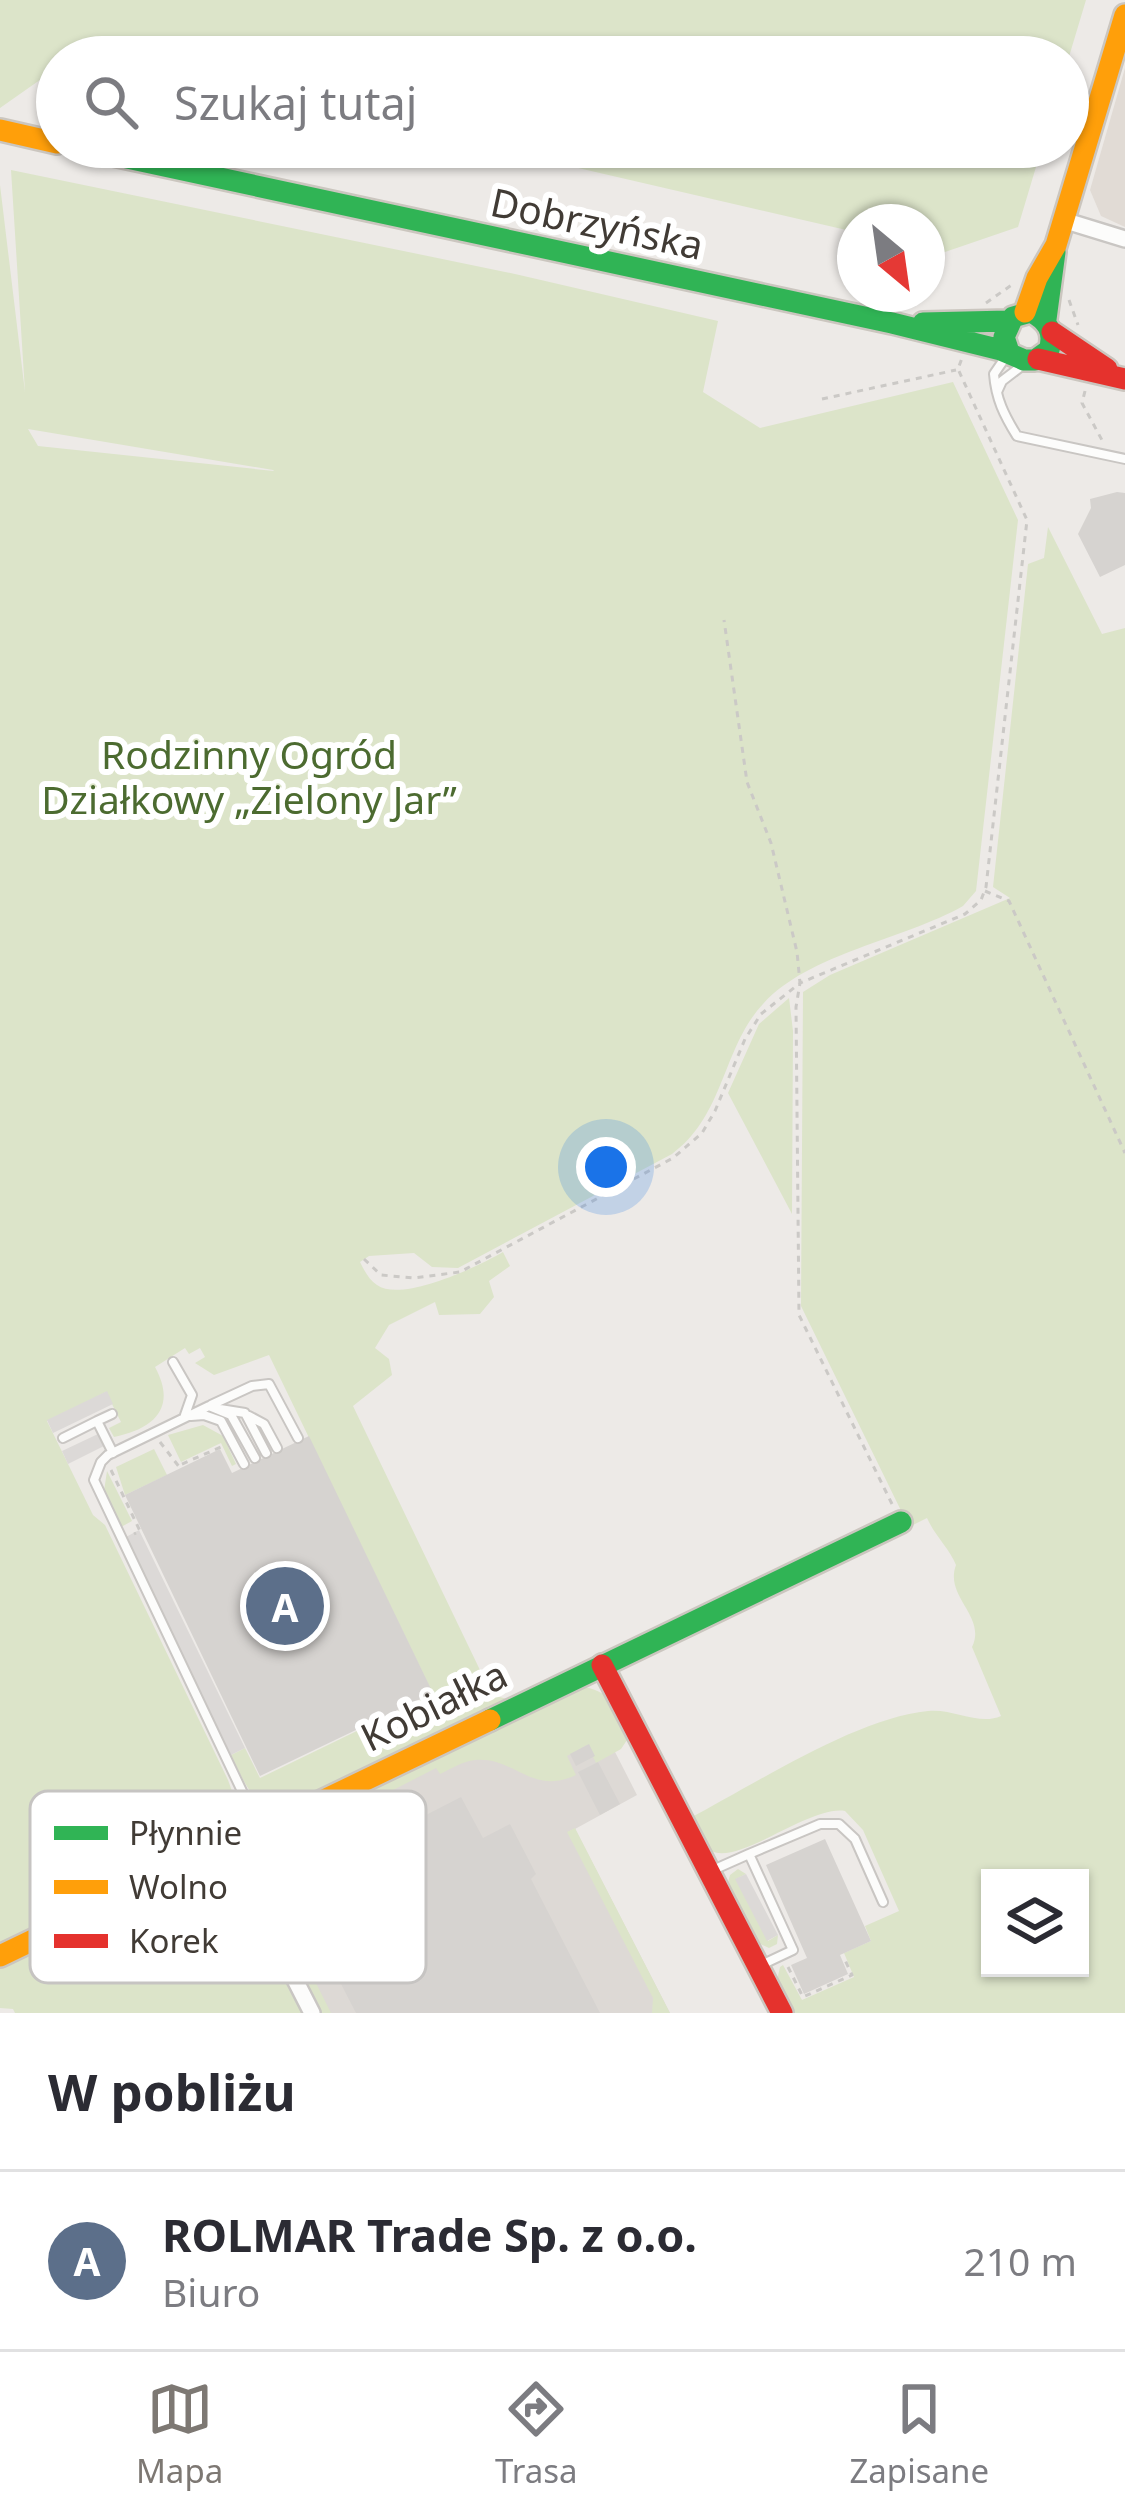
<!DOCTYPE html>
<html lang="pl">
<head>
<meta charset="utf-8">
<style>
	body { margin:0; font-family:"Noto Sans",sans-serif; background:#f7f7f7; color:#2b2b33 }
	.controls { position:absolute; right:36px; bottom:36px; display:grid; overflow:hidden; border-radius:0px; box-shadow:0 3px 9px #0004 }
	.controls button { width:108px; height:108px; display:grid; place-items:center; padding:0; border:0; border-bottom:3px solid #e1e1e2; background:#fff; color:#2b2b33; font:60px sans-serif }
	.compass { position:absolute; left:837px; top:204px; width:108px; height:108px; border-radius:50%; background:#fff; box-shadow:0 3px 9px #0004; rotate:151deg }
	.you { position:absolute; left:606px; top:1167px; width:42px; height:42px; margin:-30px; border:9px solid #fff; border-radius:50%; background:#1a73e8; box-shadow:0 0 0 18px #1a73e833 }
	.badge { display:grid; place-items:center; width:78px; height:78px; border-radius:50%; background:#7d7873; color:#fff; font-size:39px; font-weight:700 }
	.pin { position:absolute; translate:-50% -50%; border:6px solid #fff; box-shadow:0 3px 12px #0006 }
	.list { margin:0; padding:0; list-style:none }
	h2 { display:flex; justify-content:space-between; align-items:center; height:156px; margin:0; padding:0 48px; font-size:51px }
	h2 small { font-size:39px; font-weight:400; color:#7c7c81 }
	.list li { display:grid; grid-template-columns:78px 1fr auto; gap:36px; align-items:center; box-sizing:border-box; height:180px; padding:0 48px; border-top:3px solid #e1e1e2 }
	.list b { display:block; font-size:45px; white-space:nowrap }
	.list p { margin:0; font-size:39px; white-space:nowrap; color:#7c7c81 }
	.list em { font-size:39px; font-style:normal; color:#7c7c81 }
	.icon { flex:none; width:66px; height:66px; fill:none; stroke:currentColor; stroke-width:2; stroke-linecap:round; stroke-linejoin:round }
	.map { position:relative; flex:none; width:1125px; height:2013px; overflow:hidden }
	.search { position:absolute; background:#fff; box-shadow:0 3px 9px #0004; left:36px; right:36px; top:36px; height:132px; display:flex; align-items:center; gap:30px; box-sizing:border-box; padding:0 42px; border-radius:66px; color:#7c7c81; font-size:45px }
	.sheet { height:336px; background:#fff }
	nav { display:flex; justify-content:space-around; align-items:center; box-sizing:border-box; height:168px; border-top:3px solid #e1e1e2; background:#fff; font-size:33px; color:#7c7c81 }
	nav a { display:grid; justify-items:center; gap:6px }
	nav .on { color:#7d7873 }
	.map>svg:first-child { display:block }
	.residential { fill:#e1dbd5 }
	.industrial { fill:#ddd9d5 }
	.green { fill:#dce4c9; fill-rule:evenodd }
	.parking { fill:#dcd9d7 }
	.building { fill:#d6d3d0 }
	.lines { fill:none; stroke-linecap:round; stroke-linejoin:round }
	.lane-casing { stroke:#c9c6c3; stroke-width:12 }
	.street-casing { stroke:#c9c6c3; stroke-width:20 }
	.fast-casing { stroke:#cbc6bf; stroke-width:26 }
	.slow-casing { stroke:#cbc6bf; stroke-width:26 }
	.jam-casing { stroke:#cbc6bf; stroke-width:26 }
	.path { stroke:#cbc9c6; stroke-width:3; stroke-dasharray:6 6; stroke-linecap:butt }
	.lane { stroke:#fcfcfb; stroke-width:8 }
	.street { stroke:#fcfcfb; stroke-width:15 }
	.fast { stroke:#30b455; stroke-width:21 }
	.slow { stroke:#ff9f0a; stroke-width:21 }
	.jam { stroke:#e5322d; stroke-width:21 }
	.labels { text-anchor:middle; stroke-width:12; stroke-linejoin:round; paint-order:stroke }
	.street-label { font-size:39px; fill:#413b35; stroke:#fff }
	.park-label { font-size:39px; fill:#4c6b30; stroke:#fff }
	.key { fill:#fff; stroke:#c6c4c2; stroke-width:3 }
	.key-label { font-size:33px; fill:#413b35 }
</style>
</head>
<body>
<div class="map">
<svg width="1125" height="2013" viewBox="0 0 1125 2013">
	<rect width="100%" height="100%" fill="#edeae7"/>
	<path class="residential" d="M1125,68V227L1101,216L1090,190Z"/>
	<path class="industrial" d="M570,1702L592,1707L637,1795L575,1829L670,2013H330L260,1878L277,1843Z"/>
	<path class="green" d="M0,0H1086L1068,60V57H139L91,44L72,57H57V68L0,108Z
		M488,147H1042L1018,227L945,252L927,248V222H855V232Z
		M11,170L515,274L718,321L703,392L760,428L953,382L1018,520L976,891L963,906C903,940 809,953 763,1004C722,1048 725,1115 672,1154L458,1268L432,1267L414,1253L369,1256L360,1262C364,1270 369,1280 377,1285C402,1303 479,1266 503,1252L510,1266L489,1281L494,1297L480,1314L439,1315L435,1302L389,1325L375,1348L389,1359L392,1375L353,1406L492,1695L511,1700L285,1810C251,1806 245,1783 231,1755L245,1748L260,1778L433,1694L269,1355L214,1375L195,1363L205,1357L200,1348L189,1354L185,1348L155,1367C177,1407 155,1429 114,1437L109,1428L121,1422L106,1392L47,1421L93,1515L105,1525L228,1780L242,1819L230,1837L0,1948V185L25,392ZM28,429L273,470L274,471L38,446Z
		M1048,527L1102,634L1125,628V2013H790L776,1985L780,1967L783,1965L802,2000L854,1977L844,1953L871,1941L865,1926L899,1911L863,1830L845,1811C809,1805 736,1868 710,1850C701,1844 695,1828 690,1818C755,1784 856,1718 928,1711C953,1708 979,1726 1001,1716L972,1647C987,1616 944,1597 956,1565C949,1548 935,1536 927,1518L909,1527L801,1306L803,992L830,975L1010,898L993,887L1028,564L1044,558ZM990,1878H1080V1968H990Z
		M789,998L793,1031L792,1214L728,1093L759,1024Z
		M203,1425L223,1436L236,1464L232,1466L221,1443L181,1462L168,1435Z
		M154,1449L167,1475L125,1495L116,1467Z
		M107,1471L132,1521L121,1527L104,1491Z
		M578,1687C611,1687 616,1711 629,1737L621,1749L596,1763L587,1745L567,1756L576,1775C531,1796 514,1756 475,1760C463,1761 451,1769 440,1774L436,1768L329,1823L331,1830C303,1844 272,1852 268,1887L331,2013H321L265,1904L253,1910L306,2013H15L13,2009L0,2008V1965Z
		M575,1828L670,2013H652L653,1998L567,1832Z
		M738,1869L746,1874L736,1879L768,1941L778,1935L777,1944L769,1948L752,1940L727,1886L730,1875Z"/>
	<path class="parking" d="M107,1391L113,1404L53,1433L47,1420Z
		M98,1434L104,1446L68,1464L62,1451Z
		M139,1530L245,1748L231,1755L126,1537Z
		M746,1874L778,1935L767,1941L735,1879Z"/>
	<path class="building" d="M1117,492L1125,493V565L1100,577L1078,534L1091,508L1090,499Z
		M309,1436L433,1693L260,1776L125,1495L220,1449L232,1473Z
		M589,1744L595,1756L576,1766L570,1754Z
		M598,1762L620,1804L600,1815L578,1772Z
		M461,1797L483,1838L510,1824L536,1874L531,1879L600,2013H356L290,1885Z
		M825,1839L871,1941L840,1955L848,1974L804,1994L791,1965L807,1958L766,1865Z"/>
	<g class="lines">
		<g class="lane-casing">
			<path id="lane" d="M1005,358L994,374C996,399 1004,415 1017,436L1125,459
				M997,392L1002,381L1023,365
				M173,1362L192,1395L185,1415
				M211,1405L252,1386L269,1384L298,1438
				M220,1409L245,1413L266,1453
				M191,1416L204,1415L221,1421L244,1464
				M249,1416L264,1424L277,1448
				M97,1421L112,1414
				M63,1438L97,1421L113,1453
				M255,1458L231,1415L209,1406L108,1455L101,1462L94,1480L260,1829
				M749,1854L820,1824H839L855,1839L883,1902
				M713,1870L749,1854L793,1950L759,1966"/>
		</g>
		<g class="street-casing">
			<path id="street" d="M1063,220L1125,239
				M261,1913L312,2013"/>
		</g>
		<g class="fast-casing">
			<path id="fast" d="M76,147L892,323L1001,350L1024,360H1035L1049,350C1055,332 1047,320 1031,312L1013,317L1004,337L1009,352
				M1046,319L1055,252
				M923,323L1008,321
				M490,1720L901,1522"/>
		</g>
		<g class="slow-casing">
			<path id="slow" d="M0,130L57,143
				M1025,312L1037,278L1056,245L1125,15
				M0,1956L490,1720"/>
		</g>
		<g class="jam-casing">
			<path id="jam" d="M1052,332L1107,369
				M1038,359L1125,379
				M602,1665L782,2013"/>
		</g>
		<path class="path" d="M1069,300L1078,325
			M986,303L1013,284
			M1085,391L1082,403L1103,442
			M822,399L956,370
			M985,891L1009,901L1125,1153
			M364,1259L381,1275L413,1278L460,1272L673,1158L702,1133L715,1111L745,1039L761,1014L800,983L797,952L771,843L747,782L724,620
			M160,1442L180,1468
			M182,1464L221,1447
			M111,1470L140,1531L134,1534
			M892,1504L799,1315L796,1007L800,983L965,914L981,900L986,887L1027,520L958,369L962,358
			M788,1967L803,1997L852,1975L844,1958"/>
		<use href="#lane" class="lane"/>
		<use href="#street" class="street"/>
		<use href="#fast" class="fast"/>
		<use href="#slow" class="slow"/>
		<use href="#jam" class="jam"/>
	</g>
	<g class="labels">
		<g class="street-label">
			<text transform="translate(597 224) rotate(12)" y="14">Dobrzyńska</text>
			<text transform="translate(434 1706) rotate(-26)" y="14">Kobiałka</text>
		</g>
		<g class="park-label">
			<text x="249" y="769">Rodzinny Ogród<tspan x="249" dy="45">Działkowy „Zielony Jar”</tspan></text>
		</g>
	</g>
	<rect x="30" y="1791" width="396" height="192" rx="18" class="key"/>
	<rect x="54" y="1826" width="54" height="14" fill="#30b455"/>
	<rect x="54" y="1880" width="54" height="14" fill="#ff9f0a"/>
	<rect x="54" y="1934" width="54" height="14" fill="#e5322d"/>
	<g class="key-label">
		<text x="129" y="1845">Płynnie</text>
		<text x="129" y="1899">Wolno</text>
		<text x="129" y="1953">Korek</text>
	</g>
</svg>
<div class="controls">
<button><svg class="icon" aria-label="layers" viewBox="0 0 24 24"><path d="M12 4l9 5-9 5-9-5zM3 14l9 5 9-5"/></svg></button>
</div>
<svg class="compass" viewBox="-18 -18 36 36"><path d="M0-13l5 13h-10z" fill="#e53935"/><path d="M0 13l5-13h-10z" fill="#7c7c81"/></svg>
<div class="you"></div>
<div class="pin badge" style="left:285px;top:1606px;background:#5c6f8a">A</div>
<div class="search"><svg class="icon" aria-label="search" viewBox="0 0 24 24"><circle cx="10" cy="10" r="6"/><path d="M15 15l6 6"/></svg>Szukaj tutaj</div>
</div>
<section class="sheet">
<h2>W pobliżu<small></small></h2>
<ul class="list">
<li><span class="badge" style="background:#5c6f8a">A</span><div><b>ROLMAR Trade Sp. z o.o.</b><p>Biuro</p></div><em>210 m</em></li>
</ul>
</section>
<nav>
<a class="on"><svg class="icon" aria-label="map" viewBox="0 0 24 24"><path d="M3 6l6-2 6 2 6-2v14l-6 2-6-2-6 2zM9 4v14M15 6v14"/></svg>Mapa</a>
<a><svg class="icon" aria-label="directions" viewBox="0 0 24 24"><path d="M12 3l9 9-9 9-9-9zM9 14v-3h6M13 9l2 2-2 2"/></svg>Trasa</a>
<a><svg class="icon" aria-label="saved" viewBox="0 0 24 24"><path d="M7 4h10v16l-5-4-5 4z"/></svg>Zapisane</a>
</nav>
</body>
</html>
